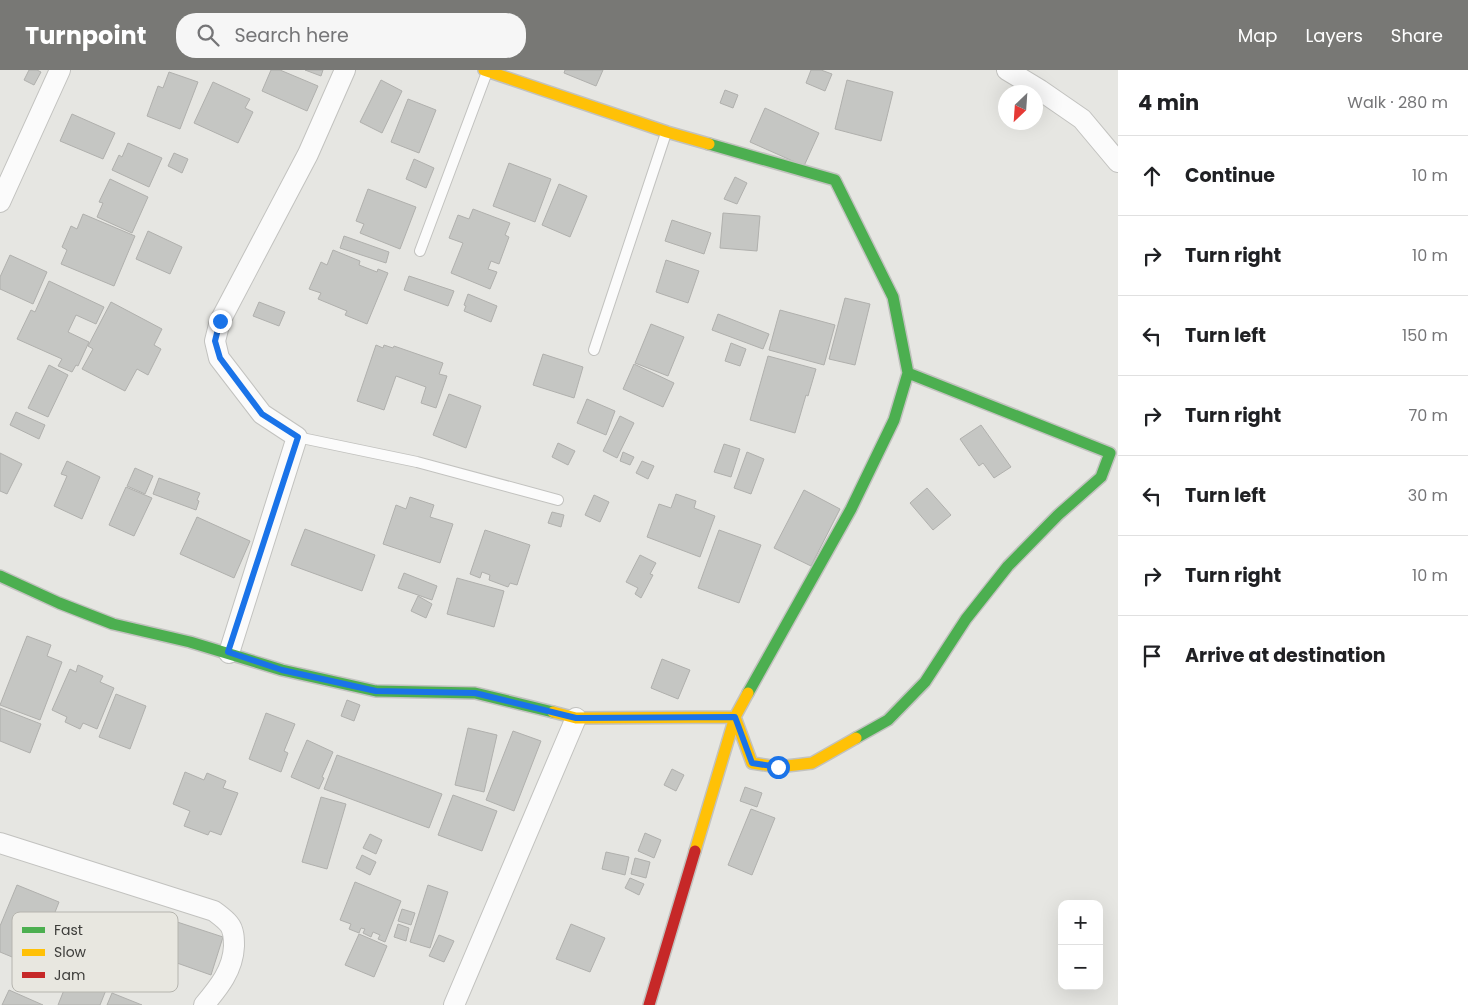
<!DOCTYPE html>
<html lang="en">
<head>
<meta charset="utf-8">
<style>
	body { margin:0; font-family:Poppins,sans-serif; background:#f6f6f6; color:#202124 }
	.controls { position:absolute; right:15px; bottom:15px; display:grid; overflow:hidden; border-radius:10px; box-shadow:0 5px 20px #0002 }
	.controls button { width:45px; height:45px; display:grid; place-items:center; padding:0; border:0; border-bottom:1px solid #e0e0e0; background:#fff; color:#202124; font:25px sans-serif }
	.compass { position:absolute; left:998px; top:15px; width:45px; height:45px; border-radius:50%; background:#fff; box-shadow:0 5px 20px #0002; rotate:205deg }
	.stop { position:absolute; width:15px; height:15px; margin:-11px; border:4px solid #1a73e8; border-radius:50%; background:#fff }
	.stop.end { background:#1a73e8; border-color:#fff; box-shadow:0 1px 5px #0008 }
	.list { margin:0; padding:0; list-style:none }
	h2 { display:flex; justify-content:space-between; align-items:center; height:65px; margin:0; padding:0 20px; font-size:21px }
	h2 small { font-size:16px; font-weight:400; color:#757577 }
	.list li { display:grid; grid-template-columns:32px 1fr auto; gap:15px; align-items:center; box-sizing:border-box; height:80px; padding:0 20px; border-top:1px solid #e0e0e0 }
	.list b { display:block; font-size:19px; white-space:nowrap }
	.list em { font-size:16px; font-style:normal; color:#757577 }
	.icon { flex:none; width:28px; height:28px; fill:none; stroke:currentColor; stroke-width:2; stroke-linecap:round; stroke-linejoin:round }
	.map { position:relative; flex:none; width:1118px; height:935px; overflow:hidden }
	header { display:flex; align-items:center; gap:30px; box-sizing:border-box; height:70px; padding:0 25px; background:#787875; color:#fff }
	header strong { font-size:24px }
	nav { display:flex; gap:28px; margin-inline-start:auto; font-size:18px }
	.search { width:350px; height:45px; background:#f6f6f6; display:flex; align-items:center; gap:12px; box-sizing:border-box; padding:0 18px; border-radius:20px; color:#757577; font-size:19px }
	main { display:flex }
	aside { flex:1; background:#fff }
	.map>svg:first-child { display:block }
	.building { fill:#c5c6c3; stroke:#b0b0ad }
	.lines { fill:none; stroke-linecap:round; stroke-linejoin:round }
	.lane-casing { stroke:#c2c2bf; stroke-width:12 }
	.street-casing { stroke:#c2c2bf; stroke-width:22 }
	.fast-casing { stroke:#c2c2bf; stroke-width:14 }
	.slow-casing { stroke:#c2c2bf; stroke-width:14 }
	.jam-casing { stroke:#c2c2bf; stroke-width:14 }
	.lane { stroke:#fbfbfb; stroke-width:10 }
	.street { stroke:#fbfbfb; stroke-width:20 }
	.fast { stroke:#4caf50; stroke-width:11 }
	.slow { stroke:#ffc107; stroke-width:11 }
	.jam { stroke:#c62828; stroke-width:11 }
	.route { stroke:#1a73e8; stroke-width:6 }
	.key { fill:#e8e7e0; stroke:#b5b4ae; stroke-width:1 }
	.key-label { font-size:14px; fill:#3d3d3a }
</style>
</head>
<body>
<header>
<strong>Turnpoint</strong>
<div class="search"><svg class="icon" aria-label="search" viewBox="0 0 24 24"><circle cx="10" cy="10" r="6"/><path d="M15 15l6 6"/></svg>Search here</div>
<nav><a>Map</a><a>Layers</a><a>Share</a></nav>
</header>
<main>
<div class="map">
<svg width="1118" height="935" viewBox="0 0 1118 935">
	<rect width="100%" height="100%" fill="#e6e6e2"/>
	<path class="building" d="M29,0H37L41,2L34,15L24,10Z
		M271,0H280L318,16L307,41L262,21Z
		M305,0H323L321,6Z
		M565,0H603L596,16L564,3Z
		M811,0H821L832,4L825,21L806,13Z
		M169,2L198,12L180,59L147,46L158,16L163,18Z
		M381,10L402,21L382,63L360,52Z
		M847,10L893,22L881,71L835,59Z
		M213,12L250,29L245,38L253,42L238,73L194,53Z
		M725,20L738,25L733,38L720,33Z
		M408,29L436,40L419,83L391,72Z
		M765,38L819,63L804,96L750,72Z
		M72,44L115,63L103,89L60,71Z
		M128,73L162,88L149,117L112,100L119,85L122,87Z
		M174,83L188,89L182,103L168,96Z
		M414,89L434,98L426,118L406,109Z
		M509,93L551,109L535,152L493,136Z
		M735,107L747,113L737,134L724,129Z
		M110,109L148,127L132,163L97,147L103,133L99,132Z
		M559,114L587,126L570,167L542,155Z
		M368,119L416,137L400,179L360,163L364,154L356,151Z
		M473,139L510,153L505,165L509,167L499,194L491,191L488,199L497,202L490,219L451,203L463,173L449,168L458,145L469,149Z
		M723,143L760,146L757,181L720,178Z
		M83,144L135,166L114,216L61,194L67,180L62,177L71,156L77,159Z
		M672,150L711,163L704,184L665,171Z
		M148,161L182,177L170,204L136,189Z
		M344,166L389,182L386,193L340,178Z
		M333,180L360,191L359,195L377,202L378,199L388,203L367,254L345,245L347,241L318,229L321,223L309,219L321,192L327,195Z
		M10,185L47,202L33,234L0,219V207Z
		M666,190L699,201L688,233L656,222Z
		M409,206L454,221L448,236L404,220Z
		M49,211L104,237L96,254L76,245L68,262L89,272L78,296L76,295L72,302L58,296L62,289L17,269L31,240L35,242Z
		M468,224L497,236L491,252L464,241L466,236L464,235Z
		M845,228L870,234L855,295L829,289Z
		M111,232L162,259L154,275L161,279L148,305L137,299L125,321L82,299L93,279L88,276Z
		M259,232L285,242L279,256L253,246Z
		M780,240L835,255L824,295L769,280Z
		M718,244L769,264L763,279L712,260Z
		M651,254L684,267L668,306L635,293Z
		M731,273L746,279L740,296L725,291Z
		M376,275L383,278L384,275L393,278L394,276L443,293L439,304L447,306L436,338L421,333L426,317L396,306L384,340L357,331Z
		M543,284L583,297L574,328L533,315Z
		M768,286L816,299L808,326L806,325L795,363L750,350Z
		M634,294L674,313L663,337L623,319Z
		M49,295L68,305L48,347L28,338Z
		M449,324L481,336L466,378L433,365Z
		M587,329L615,341L606,365L577,353Z
		M16,342L45,355L39,369L10,355Z
		M620,346L634,353L617,388L603,381Z
		M981,355L1011,397L994,408L983,393L979,396L960,369Z
		M558,373L575,381L568,395L552,387Z
		M724,374L740,379L731,407L714,402Z
		M623,382L634,387L630,395L620,391Z
		M747,382L764,389L751,424L734,418Z
		M0,383L22,394L7,424L0,421Z
		M67,391L100,407L82,449L54,436L67,406L61,404Z
		M642,391L654,396L648,409L636,403Z
		M135,398L153,406L145,424L127,416Z
		M159,408L200,423L197,430L199,431L196,440L153,424Z
		M126,417L152,428L134,466L109,455Z
		M927,418L951,445L933,460L910,433Z
		M804,420L840,439L811,496L774,478Z
		M676,424L696,431L694,438L715,446L700,487L647,467L659,434L671,438Z
		M594,425L609,432L600,452L585,445Z
		M410,427L434,435L430,447L453,454L440,493L383,474L396,435L406,439Z
		M552,442L564,445L561,457L548,453Z
		M197,447L250,471L234,508L180,484Z
		M305,459L375,485L362,521L291,495Z
		M485,460L530,475L517,515L510,513L508,517L489,510L490,505L482,502L480,508L470,504Z
		M719,460L761,475L739,533L698,518Z
		M640,485L656,493L650,504L653,505L641,528L635,524L638,518L626,512Z
		M404,503L437,516L432,530L398,518Z
		M457,508L504,521L494,557L447,544Z
		M418,526L432,534L426,548L411,541Z
		M27,566L51,575L47,586L62,592L40,650L0,635Z
		M662,589L690,600L678,629L651,618Z
		M78,595L103,606L100,612L114,618L97,659L83,653L80,659L65,652L67,647L52,640L70,599L76,602Z
		M116,624L146,636L130,679L99,667Z
		M347,630L360,635L354,651L341,646Z
		M0,638L41,654L30,683L0,671Z
		M266,643L295,654L284,681L288,683L281,702L249,689Z
		M468,658L497,665L484,722L455,715Z
		M513,661L541,671L514,741L486,730Z
		M307,670L333,682L322,707L324,708L319,719L291,707Z
		M337,685L442,724L429,758L324,719Z
		M672,699L684,705L676,721L664,715Z
		M185,702L204,710L207,703L226,711L223,718L238,723L221,765L210,761L208,765L184,756L190,741L173,734Z
		M745,717L762,723L757,737L740,731Z
		M453,725L497,741L482,781L438,765Z
		M321,727L346,734L327,799L302,792Z
		M751,739L775,748L752,805L728,795Z
		M645,763L661,770L654,788L638,781Z
		M370,764L382,770L376,784L363,778Z
		M606,782L629,787L625,805L602,799Z
		M362,785L376,792L370,805L356,798Z
		M635,788L650,792L646,808L631,804Z
		M630,808L644,814L639,825L625,818Z
		M355,812L401,831L385,872L378,869L380,865L373,862L371,867L363,863L365,859L361,858L359,863L349,859L351,854L340,850Z
		M17,815L59,832L34,896L0,882V856Z
		M428,815L448,822L430,878L410,872Z
		M402,839L415,843L411,855L398,851Z
		M168,849L223,867L211,905L177,893L175,898L154,891Z
		M398,854L409,858L406,871L394,867Z
		M571,854L605,868L590,902L556,889Z
		M359,864L387,876L374,907L345,895Z
		M439,865L454,871L444,892L429,886Z
		M70,905L106,920L100,935H58Z
		M9,920L43,935H2Z
		M112,923L142,935H107Z"/>
	<g class="lines">
		<g class="lane-casing">
			<path id="lane" d="M420,181L487,2
				M594,280L666,63
				M297,367L417,392L558,430"/>
		</g>
		<g class="street-casing">
			<path id="street" d="M1007,0L1040,20L1082,49L1118,92
				M0,132L60,0
				M229,583L297,367L262,344L219,288L215,271L220,251L308,84L345,0
				M0,773L214,841C219,845 225,849 229,854C234,860 234,869 234,876C233,900 219,917 204,935
				M454,935L576,648"/>
		</g>
		<g class="fast-casing">
			<path id="fast" d="M709,74L835,110L893,227L908,303L894,350L851,439L748,623
				M0,506L59,533L113,554L190,572L282,600L376,621L475,623L553,642
				M856,668L888,650L925,612L966,549L1008,496L1058,445L1101,407L1110,383L908,303"/>
		</g>
		<g class="slow-casing">
			<path id="slow" d="M484,0L667,62L709,74
				M553,642L576,648L735,647L752,693L778,697L812,693L856,668
				M695,781L735,647L748,623"/>
		</g>
		<g class="jam-casing">
			<path id="jam" d="M649,935L695,781"/>
		</g>
		<use href="#lane" class="lane"/>
		<use href="#street" class="street"/>
		<use href="#fast" class="fast"/>
		<use href="#slow" class="slow"/>
		<use href="#jam" class="jam"/>
	</g>
	<g class="lines">
		<path class="route" d="M220,251L215,271L220,288L262,344L298,367L228,582L282,600L376,621L475,623L576,648L735,647L752,693L778,697"/>
	</g>
	<rect x="12" y="842" width="166" height="80" rx="8" class="key"/>
	<rect x="22" y="857" width="23" height="6" fill="#4caf50"/>
	<rect x="22" y="879" width="23" height="7" fill="#ffc107"/>
	<rect x="22" y="902" width="23" height="6" fill="#c62828"/>
	<g class="key-label">
		<text x="54" y="865">Fast</text>
		<text x="54" y="887">Slow</text>
		<text x="54" y="910">Jam</text>
	</g>
</svg>
<div class="controls">
<button>+</button>
<button>−</button>
</div>
<svg class="compass" viewBox="-18 -18 36 36"><path d="M0-13l5 13h-10z" fill="#e53935"/><path d="M0 13l5-13h-10z" fill="#757577"/></svg>
<div class="stop" style="left:778px;top:697px"></div>
<div class="stop end" style="left:220px;top:251px"></div>
</div>
<aside>
<h2>4 min<small>Walk · 280 m</small></h2>
<ul class="list">
<li><svg class="icon" aria-label="ahead" viewBox="0 0 24 24"><path d="M12 20V5M6 11l6-6 6 6"/></svg><div><b>Continue</b></div><em>10 m</em></li>
<li><svg class="icon" aria-label="right" viewBox="0 0 24 24"><path d="M7 20v-9h11M14 6l5 5-5 5"/></svg><div><b>Turn right</b></div><em>10 m</em></li>
<li><svg class="icon" aria-label="left" viewBox="0 0 24 24"><path d="M17 20v-9H6M10 6l-5 5 5 5"/></svg><div><b>Turn left</b></div><em>150 m</em></li>
<li><svg class="icon" aria-label="right" viewBox="0 0 24 24"><path d="M7 20v-9h11M14 6l5 5-5 5"/></svg><div><b>Turn right</b></div><em>70 m</em></li>
<li><svg class="icon" aria-label="left" viewBox="0 0 24 24"><path d="M17 20v-9H6M10 6l-5 5 5 5"/></svg><div><b>Turn left</b></div><em>30 m</em></li>
<li><svg class="icon" aria-label="right" viewBox="0 0 24 24"><path d="M7 20v-9h11M14 6l5 5-5 5"/></svg><div><b>Turn right</b></div><em>10 m</em></li>
<li><svg class="icon" aria-label="arrive" viewBox="0 0 24 24"><path d="M6 21V4h12l-3 4 3 4H6"/></svg><div><b>Arrive at destination</b></div></li>
</ul>
</aside>
</main>
</body>
</html>
